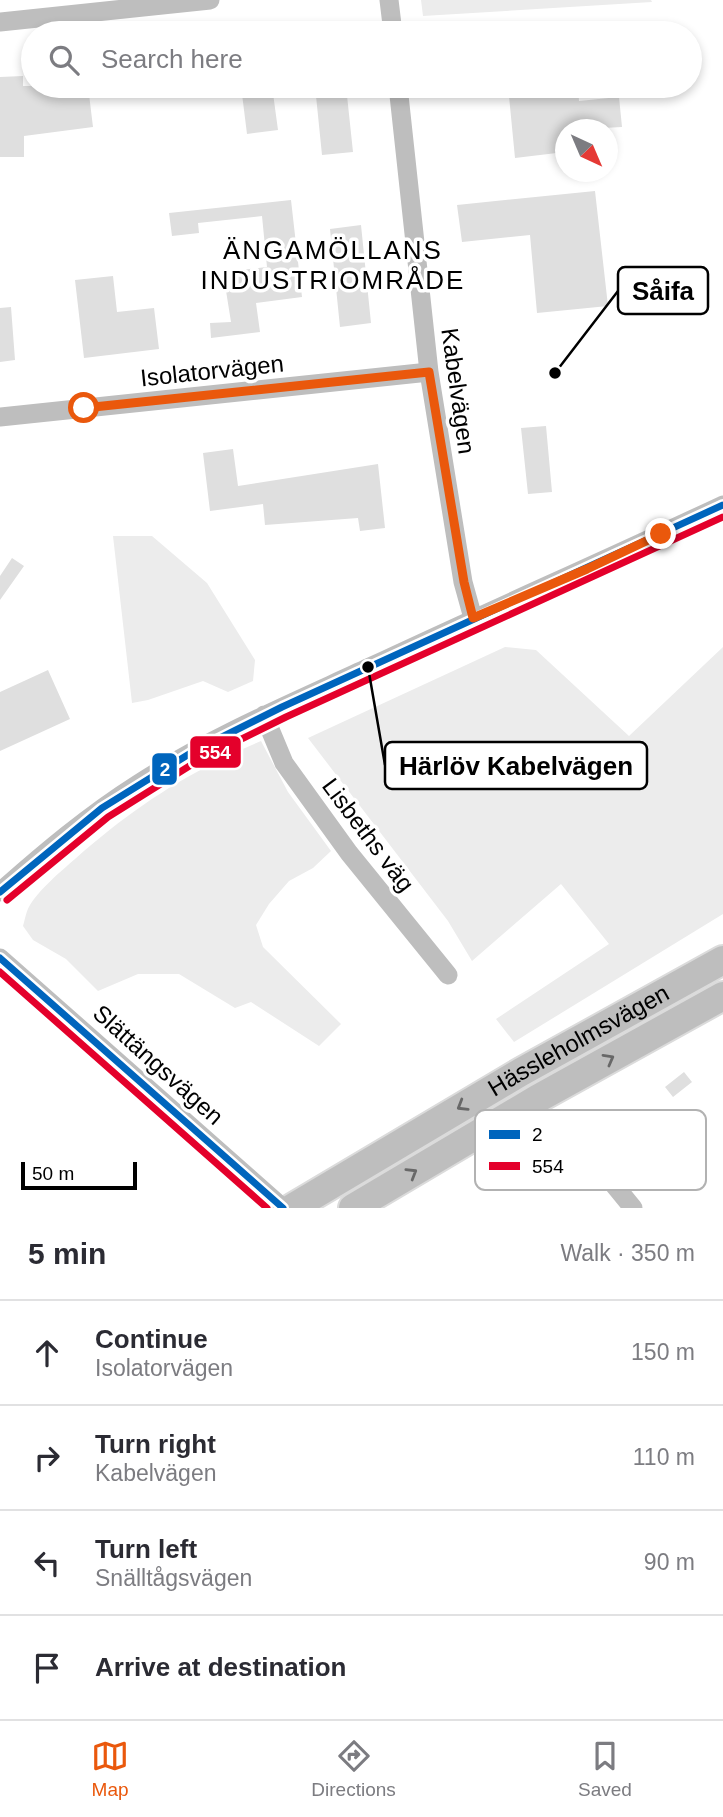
<!DOCTYPE html>
<html lang="en">
<head>
<meta charset="utf-8">
<style>
	body { margin:0; font-family:Helvetica,sans-serif; background:#f2f2f3; color:#2b2b33 }
	.compass { position:absolute; left:555px; top:119px; width:63px; height:63px; border-radius:50%; background:#fff; box-shadow:0 4px 10px #0003; rotate:136deg }
	.scale { position:absolute; left:21px; bottom:18px; width:116px; box-sizing:border-box; padding-left:7px; border:4px solid #000; border-top:0; font-size:19px; line-height:24px; white-space:nowrap; color:#000; -webkit-text-stroke:5px #fff; paint-order:stroke }
	.stop { position:absolute; width:21px; height:21px; margin:-16px; border:5px solid #ea580c; border-radius:50%; background:#fff }
	.stop.end { background:#ea580c; border-color:#fff; box-shadow:0 2px 7px #0008 }
	.list { margin:0; padding:0; list-style:none }
	h2 { display:flex; justify-content:space-between; align-items:center; height:91px; margin:0; padding:0 28px; font-size:30px }
	h2 small { font-size:23px; font-weight:400; color:#7c7c81 }
	.list li { display:grid; grid-template-columns:46px 1fr auto; gap:21px; align-items:center; box-sizing:border-box; height:105px; padding:0 28px; border-top:2px solid #e1e1e2 }
	.list b { display:block; font-size:26px; white-space:nowrap }
	.list p { margin:0; font-size:23px; white-space:nowrap; color:#7c7c81 }
	.list em { font-size:23px; font-style:normal; color:#7c7c81 }
	.icon { flex:none; width:38px; height:38px; fill:none; stroke:currentColor; stroke-width:2; stroke-linecap:round; stroke-linejoin:round }
	.map { position:relative; flex:none; width:723px; height:1208px; overflow:hidden }
	.search { position:absolute; background:#fff; box-shadow:0 4px 10px #0003; left:21px; right:21px; top:21px; height:77px; display:flex; align-items:center; gap:18px; box-sizing:border-box; padding:0 24px; border-radius:38px; color:#7c7c81; font-size:26px }
	.sheet { height:511px; background:#fff }
	nav { display:flex; justify-content:space-around; align-items:center; box-sizing:border-box; height:98px; border-top:2px solid #e1e1e2; background:#fff; font-size:19px; color:#7c7c81 }
	nav a { display:grid; justify-items:center; gap:4px }
	nav .on { color:#ea580c }
	.map>svg:first-child { display:block }
	.green { fill:#ececec }
	.building { fill:#dfdfdf }
	.lines { fill:none; stroke-linecap:round; stroke-linejoin:round }
	.highway-casing { stroke:#dbdbdb; stroke-width:32 }
	.minor { stroke:#bebebe; stroke-width:19 }
	.highway { stroke:#bebebe; stroke-width:28 }
	.bus-1-casing { stroke:#fff; stroke-width:12 }
	.bus-2-casing { stroke:#fff; stroke-width:12 }
	.bus-1 { stroke:#0065bd; stroke-width:7 }
	.bus-2 { stroke:#e4002b; stroke-width:7 }
	.oneway { stroke:#686868 }
	.route { stroke:#ea580c; stroke-width:9 }
	.labels { text-anchor:middle; stroke-width:7; stroke-linejoin:round; paint-order:stroke }
	.street-label { font-size:24px; fill:#000; stroke:#fff }
	.neighbourhood-label { font-size:26px; letter-spacing:2px; fill:#000; stroke:#fff }
	.key { fill:#fff; stroke:#b2b2b2; stroke-width:2 }
	.key-label { font-size:19px; fill:#000 }
	.leader { fill:none; stroke:#000; stroke-width:2.5 }
	.callout-dot { fill:#000; stroke:#fff; stroke-width:2.5 }
	.callout { fill:#fff; stroke:#000; stroke-width:2.5 }
	.callout-label { font-size:26px; text-anchor:middle; font-weight:bold; fill:#000 }
	.line-badge { stroke:#fff; stroke-width:2.5 }
	.badge-label { font-size:19px; text-anchor:middle; font-weight:bold; fill:#fff }
</style>
</head>
<body>
<div class="map">
<svg width="723" height="1208" viewBox="0 0 723 1208">
	<rect width="100%" height="100%" fill="#fff"/>
	<path class="green" d="M421,0H651L652,2L423,16Z
		M113,536H152L207,583L255,660L253,681L228,692L203,681L148,700L132,703Z
		M505,647L536,650L629,736L723,647V914L514,1042L496,1019L609,944L561,884L472,961L448,921L308,738Z
		M261,741L288,792L331,851L313,868L289,881L269,904L256,925L263,947L341,1024L319,1046L251,1002L235,1008L179,974H138L98,991L66,959L33,940L23,926C25,920 26,911 30,905C39,890 61,871 75,859C135,806 188,772 261,741Z"/>
	<path class="building" d="M571,21L572,33H537L536,24Z
		M23,76V86H88L93,127L24,136V157H0V77Z
		M241,86H272L278,130L247,134Z
		M315,86H346L353,152L322,155Z
		M508,86H578L579,101L619,97L622,127L565,130V152L515,158Z
		M595,191L608,306L537,313L530,235L462,242L457,205Z
		M291,200L302,297L256,303L260,332L211,338L210,323L231,322L223,272L267,267L262,216L198,223L199,233L172,236L169,213Z
		M361,225L371,323L340,327L330,229Z
		M113,276L117,312L154,308L159,349L84,358L75,280Z
		M11,307L15,360L0,362V308Z
		M546,426L552,492L528,494L521,428Z
		M233,449L238,486L378,464L385,528L360,531L358,518L265,525L263,504L210,511L203,453Z
		M12,558L24,566L0,600V576Z
		M48,670L70,719L0,751V692Z
		M684,1072L692,1082L673,1097L665,1087Z"/>
	<g class="lines">
		<g class="highway-casing">
			<g id="highway">
				<path id="s1" d="M292,1208L521,1072L723,960"/>
				<path d="M353,1208L537,1099L723,996"/>
			</g>
		</g>
		<path class="minor" d="M389,0L393,33
			M0,22L210,0
			M398,86L429,372L463,582L473,618
			M0,417L429,372
			M264,715L284,763L349,853L448,975
			M0,892C44,853 89,815 138,784C211,737 292,703 370,667C487,612 606,560 723,505
			M0,958L283,1208
			M593,1159L633,1208"/>
		<use href="#highway" class="highway"/>
		<g class="bus-1-casing">
			<path id="bus-1" d="M0,892L102,808L194,751L282,707L723,505
				M0,958L283,1208"/>
		</g>
		<g class="bus-2-casing">
			<path id="bus-2" d="M7,900L108,817L199,760L286,717L723,517
				M0,972L267,1208"/>
		</g>
		<use href="#bus-1" class="bus-1"/>
		<use href="#bus-2" class="bus-2"/>
	</g>
	<defs><path id="oneway-chevron" d="M-2-3.5L2.5 0L-2 3.5" fill="none" stroke-width="1.6" stroke-linecap="round" stroke-linejoin="round" transform="scale(1.75)"/></defs>
	<g class="oneway">
		<use href="#oneway-chevron" transform="translate(609 1059) rotate(-29)"/>
		<use href="#oneway-chevron" transform="translate(462 1106) rotate(149)"/>
		<use href="#oneway-chevron" transform="translate(412 1173) rotate(-31)"/>
	</g>
	<g class="lines">
		<path class="route" d="M84,408L429,372L464,582L473,618L587,569L661,534"/>
	</g>
	<g class="labels">
		<g class="street-label">
			<text transform="translate(212 371) rotate(-6)" y="8">Isolatorvägen</text>
			<text transform="translate(458 391) rotate(82)" y="8">Kabelvägen</text>
			<text transform="translate(368 835) rotate(53)" y="8">Lisbeths väg</text>
			<text dy="8" stroke="none"><textPath href="#s1" startOffset="332">Hässleholmsvägen</textPath></text>
			<text transform="translate(158 1065) rotate(42)" y="8">Slättängsvägen</text>
		</g>
		<g class="neighbourhood-label">
			<text x="333" y="259">ÄNGAMÖLLANS<tspan x="333" dy="30">INDUSTRIOMRÅDE</tspan></text>
		</g>
	</g>
	<rect x="475" y="1110" width="231" height="80" rx="10" class="key"/>
	<rect x="489" y="1130" width="31" height="9" fill="#0065bd"/>
	<rect x="489" y="1162" width="31" height="8" fill="#e4002b"/>
	<g class="key-label">
		<text x="532" y="1141">2</text>
		<text x="532" y="1173">554</text>
	</g>
	<path class="leader" d="M555 373L618 291M368 667L385 765"/>
	<g class="callout-dot">
		<circle cx="555" cy="373" r="7"/>
		<circle cx="368" cy="667" r="7"/>
	</g>
	<g class="callout">
		<rect x="618" y="267" width="90" height="47" rx="7"/>
		<rect x="385" y="742" width="262" height="47" rx="7"/>
	</g>
	<g class="callout-label">
		<text x="663" y="300">Såifa</text>
		<text x="516" y="775">Härlöv Kabelvägen</text>
	</g>
	<g class="line-badge">
		<rect x="189" y="735" width="53" height="34" rx="7" fill="#e4002b"/>
		<rect x="151" y="752" width="27" height="34" rx="7" fill="#0065bd"/>
	</g>
	<g class="badge-label">
		<text x="215" y="759">554</text>
		<text x="165" y="776">2</text>
	</g>
</svg>
<svg class="compass" viewBox="-18 -18 36 36"><path d="M0-13l5 13h-10z" fill="#e53935"/><path d="M0 13l5-13h-10z" fill="#7c7c81"/></svg>
<div class="scale">50 m</div>
<div class="stop" style="left:84px;top:408px"></div>
<div class="stop end" style="left:661px;top:534px"></div>
<div class="search"><svg class="icon" aria-label="search" viewBox="0 0 24 24"><circle cx="10" cy="10" r="6"/><path d="M15 15l6 6"/></svg>Search here</div>
</div>
<section class="sheet">
<h2>5 min<small>Walk · 350 m</small></h2>
<ul class="list">
<li><svg class="icon" aria-label="ahead" viewBox="0 0 24 24"><path d="M12 20V5M6 11l6-6 6 6"/></svg><div><b>Continue</b><p>Isolatorvägen</p></div><em>150 m</em></li>
<li><svg class="icon" aria-label="right" viewBox="0 0 24 24"><path d="M7 20v-9h11M14 6l5 5-5 5"/></svg><div><b>Turn right</b><p>Kabelvägen</p></div><em>110 m</em></li>
<li><svg class="icon" aria-label="left" viewBox="0 0 24 24"><path d="M17 20v-9H6M10 6l-5 5 5 5"/></svg><div><b>Turn left</b><p>Snälltågsvägen</p></div><em>90 m</em></li>
<li><svg class="icon" aria-label="arrive" viewBox="0 0 24 24"><path d="M6 21V4h12l-3 4 3 4H6"/></svg><div><b>Arrive at destination</b></div></li>
</ul>
</section>
<nav>
<a class="on"><svg class="icon" aria-label="map" viewBox="0 0 24 24"><path d="M3 6l6-2 6 2 6-2v14l-6 2-6-2-6 2zM9 4v14M15 6v14"/></svg>Map</a>
<a><svg class="icon" aria-label="directions" viewBox="0 0 24 24"><path d="M12 3l9 9-9 9-9-9zM9 14v-3h6M13 9l2 2-2 2"/></svg>Directions</a>
<a><svg class="icon" aria-label="saved" viewBox="0 0 24 24"><path d="M7 4h10v16l-5-4-5 4z"/></svg>Saved</a>
</nav>
</body>
</html>
